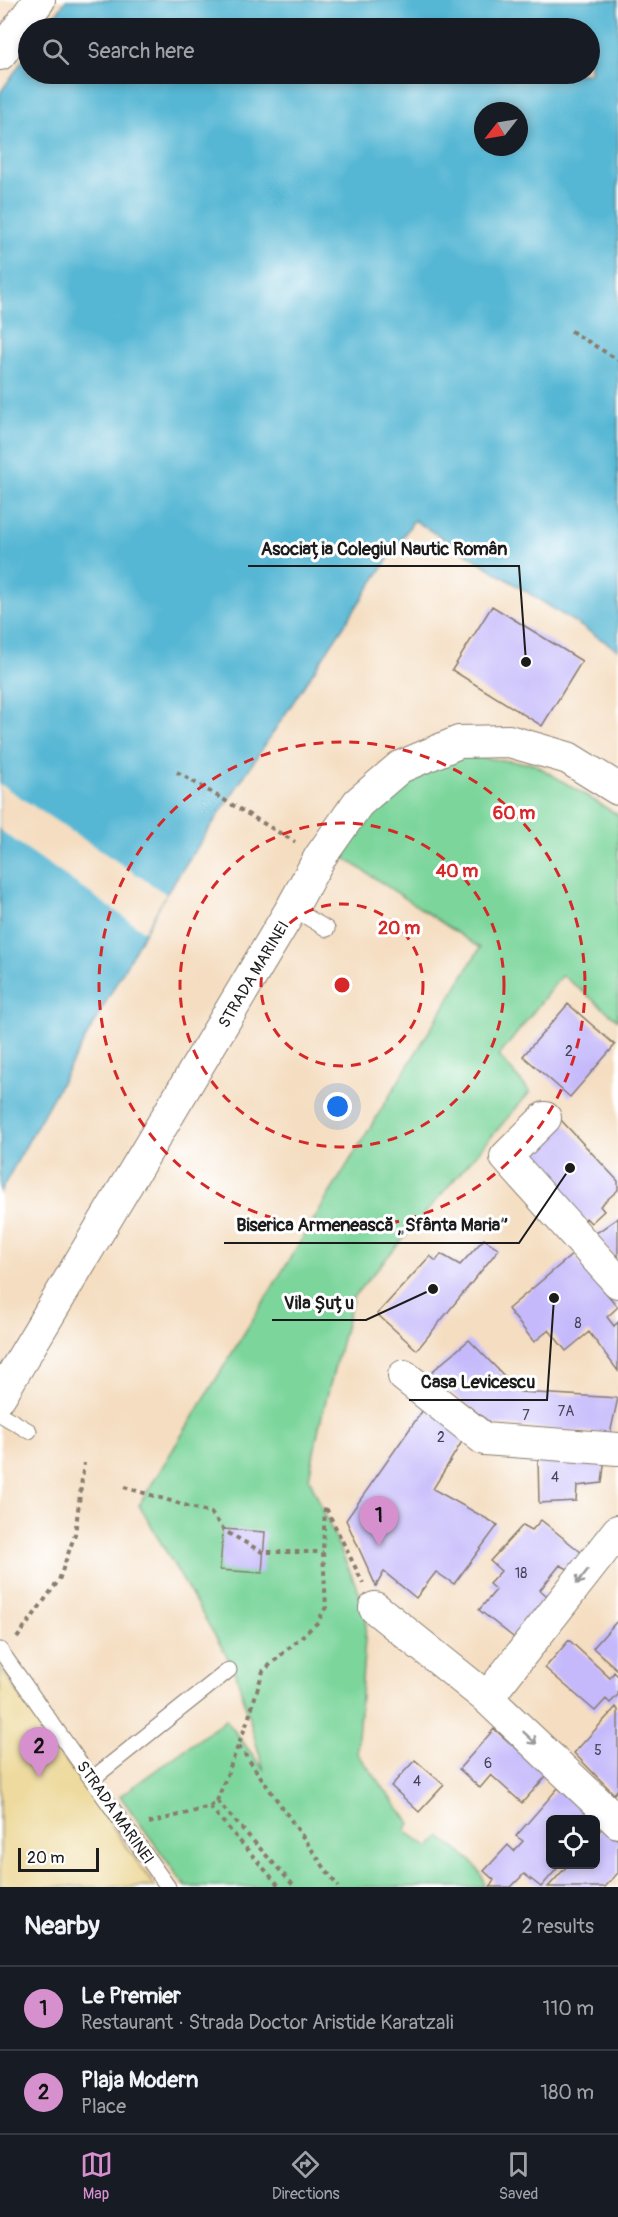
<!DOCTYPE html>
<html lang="en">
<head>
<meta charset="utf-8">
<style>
	body { margin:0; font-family:Pangolin,sans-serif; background:#242831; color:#f1f3f6 }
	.controls { position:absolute; right:18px; bottom:18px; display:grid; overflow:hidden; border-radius:9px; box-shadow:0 3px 9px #0003 }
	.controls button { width:54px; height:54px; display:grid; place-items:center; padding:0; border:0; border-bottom:2px solid #363941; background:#171b24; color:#f1f3f6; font:30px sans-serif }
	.compass { position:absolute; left:474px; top:102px; width:54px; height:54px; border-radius:50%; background:#171b24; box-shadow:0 3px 9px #0003; rotate:239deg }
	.scale { position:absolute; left:18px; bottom:15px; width:81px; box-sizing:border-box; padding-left:6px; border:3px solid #1c1c1c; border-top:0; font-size:16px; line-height:21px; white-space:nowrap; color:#1c1c1c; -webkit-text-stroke:4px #fff; paint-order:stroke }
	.you { position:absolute; left:338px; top:1107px; width:21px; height:21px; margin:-15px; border:4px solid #fff; border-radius:50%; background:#1a73e8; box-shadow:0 0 0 9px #1a73e833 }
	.badge { display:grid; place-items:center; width:39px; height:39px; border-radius:50%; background:#d690ce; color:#111; font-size:20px; font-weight:700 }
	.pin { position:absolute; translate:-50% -50px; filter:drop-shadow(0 2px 3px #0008) }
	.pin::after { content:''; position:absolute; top:32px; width:21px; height:18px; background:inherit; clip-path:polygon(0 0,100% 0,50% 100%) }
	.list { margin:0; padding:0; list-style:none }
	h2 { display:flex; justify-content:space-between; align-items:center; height:78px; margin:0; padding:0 24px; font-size:26px }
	h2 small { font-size:20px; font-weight:400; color:#9ea1a6 }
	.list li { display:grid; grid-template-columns:39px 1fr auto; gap:18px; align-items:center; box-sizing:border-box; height:84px; padding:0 24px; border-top:2px solid #363941 }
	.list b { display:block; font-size:22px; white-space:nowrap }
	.list p { margin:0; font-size:20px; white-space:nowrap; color:#9ea1a6 }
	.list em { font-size:20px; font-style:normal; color:#9ea1a6 }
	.icon { flex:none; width:33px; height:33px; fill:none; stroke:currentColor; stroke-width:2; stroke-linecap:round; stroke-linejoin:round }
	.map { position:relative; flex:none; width:618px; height:1887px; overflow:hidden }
	.search { position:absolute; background:#171b24; box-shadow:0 3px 9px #0003; left:18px; right:18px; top:18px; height:66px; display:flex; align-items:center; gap:15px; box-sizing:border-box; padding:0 21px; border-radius:33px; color:#9ea1a6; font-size:22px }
	.sheet { height:246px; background:#171b24 }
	nav { display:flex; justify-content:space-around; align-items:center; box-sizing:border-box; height:84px; border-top:2px solid #363941; background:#171b24; font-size:16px; color:#9ea1a6 }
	nav a { display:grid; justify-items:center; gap:3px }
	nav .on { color:#d690ce }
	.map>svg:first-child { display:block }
	.green { fill:#7cd59b; stroke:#4c785c; stroke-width:1.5 }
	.sand { fill:#eeda9e; stroke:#857b5d; stroke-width:1.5 }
	.water { fill:#56b7d4; stroke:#396a78; stroke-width:1.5; fill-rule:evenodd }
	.pier { fill:#f4ddc0 }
	.building { fill:#c5b9fb }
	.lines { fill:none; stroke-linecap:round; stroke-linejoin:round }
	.lane-casing { stroke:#887c6e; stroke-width:17 }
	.street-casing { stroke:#887c6e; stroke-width:34 }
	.path { stroke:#887c6e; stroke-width:4; stroke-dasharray:4.5 4.5; stroke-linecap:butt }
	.lane { stroke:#fff; stroke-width:15 }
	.street { stroke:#fff; stroke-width:32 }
	.oneway { stroke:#999 }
	.ring { fill:none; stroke:#d62828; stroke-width:3; stroke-dasharray:10 8 }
	.labels { text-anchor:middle; stroke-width:6; stroke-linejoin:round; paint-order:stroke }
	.number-label { font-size:14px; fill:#464354 }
	.street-label { font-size:16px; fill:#1c1c1c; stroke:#fff }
	.centre { fill:#d62828; stroke:#fff; stroke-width:3 }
	.ring-label { font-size:18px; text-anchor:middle; font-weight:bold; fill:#d62828; stroke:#fff; stroke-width:6; stroke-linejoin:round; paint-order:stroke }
	.leader { fill:none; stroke:#1c1c1c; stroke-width:2 }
	.callout-dot { fill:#1c1c1c; stroke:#fff; stroke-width:2 }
	.callout-label { font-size:18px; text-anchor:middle; font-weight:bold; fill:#1c1c1c; stroke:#fff; stroke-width:6; stroke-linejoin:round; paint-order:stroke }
</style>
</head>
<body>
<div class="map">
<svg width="618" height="1887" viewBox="0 0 618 1887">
	<rect width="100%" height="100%" fill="#fff"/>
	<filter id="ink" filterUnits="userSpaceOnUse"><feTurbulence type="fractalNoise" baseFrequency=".0167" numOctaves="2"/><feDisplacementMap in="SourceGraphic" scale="12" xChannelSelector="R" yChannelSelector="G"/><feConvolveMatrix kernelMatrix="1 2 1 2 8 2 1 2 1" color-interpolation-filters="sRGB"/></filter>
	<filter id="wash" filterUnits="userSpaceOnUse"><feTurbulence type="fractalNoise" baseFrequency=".008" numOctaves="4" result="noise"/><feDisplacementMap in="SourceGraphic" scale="24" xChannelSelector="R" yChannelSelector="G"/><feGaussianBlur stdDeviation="1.35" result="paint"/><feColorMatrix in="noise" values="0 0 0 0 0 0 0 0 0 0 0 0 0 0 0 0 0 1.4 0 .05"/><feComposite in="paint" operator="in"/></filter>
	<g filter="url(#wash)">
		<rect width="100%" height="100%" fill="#f4ddc0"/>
		<path class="green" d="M460,755L534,764L618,815V1020L562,975L499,1056L530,1092L353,1297L319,1427L309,1478L367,1611L357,1753L410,1823L405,1831L429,1848L440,1837C456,1850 485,1865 484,1887H186L120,1796L226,1720L264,1770L235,1670L139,1505L480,948L343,857L372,810L408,777Z"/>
		<path class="sand" d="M0,1667L155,1887H0Z"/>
		<path class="water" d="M66,0H618V650L414,520L166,894L0,1192V93L28,53V74H590V28H46ZM483,111H519V147H483Z"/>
		<path class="pier" d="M0,784L166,894L144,931L0,830Z"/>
		<g id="blocks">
			<path class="building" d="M492,606L582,661L542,726L452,670Z
				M568,1004L615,1045L570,1097L523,1056Z
				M560,1119L618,1181V1190L600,1206L604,1211L591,1223L586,1218L582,1222L522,1156Z
				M618,1218V1260L595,1234Z
				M484,1239L499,1249L417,1350L377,1314L430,1256L436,1261L441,1254L460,1265Z
				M573,1254L618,1307L607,1317L614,1326L618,1322V1371L589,1332L566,1351L549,1330L534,1342L508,1309Z
				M469,1340L520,1392L618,1398L610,1434L492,1424L428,1375Z
				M425,1407L466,1435L433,1489L498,1525L454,1584L436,1572L416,1598L384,1572L376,1586L346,1520Z
				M538,1457H605L602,1483L577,1486L576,1501L539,1503Z
				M541,1520L582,1553L568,1569L560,1565L540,1590L556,1603L522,1644L479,1610L496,1590L489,1584L501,1571L490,1561L523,1525L532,1530Z
				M223,1529L265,1532L262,1573L220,1570Z
				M618,1620V1670L593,1648Z
				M569,1640L610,1678L614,1672L618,1676V1695L610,1703L606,1699L595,1711L545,1668Z
				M616,1707L618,1710V1789L614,1794L574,1753Z
				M494,1729L547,1775L522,1803L491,1775L480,1788L459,1769Z
				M415,1760L444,1785L419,1812L391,1786Z
				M558,1788L594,1820H550V1864H561L541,1887L524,1874L511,1887H490L494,1880L484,1871L508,1845L514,1851L523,1841L516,1836Z
				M604,1826L618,1840V1873L605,1887H548L569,1864H596V1835Z"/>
		</g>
	</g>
	<g filter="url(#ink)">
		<use href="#blocks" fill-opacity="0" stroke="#887c6e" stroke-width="1.5"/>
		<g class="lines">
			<g class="lane-casing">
				<path id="lane" d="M292,908L327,929
					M0,1414L29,1431
					M0,1650L168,1887
					M92,1779L229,1670"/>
			</g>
			<g class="street-casing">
				<path id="street" d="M0,54L39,0
					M545,1118L506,1157L618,1282
					M404,1376L484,1439L618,1449
					M0,1396L292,908L320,857L358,803L400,767L459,742L509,741L568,758L618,789
					M375,1608L487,1698L618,1822
					M487,1698L618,1531"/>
			</g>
			<path class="path" d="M571,331L618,360
				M177,772L295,842
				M124,1487L211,1513L225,1531L262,1552H323
				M17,1638L59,1580L75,1534L84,1463
				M239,1746L338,1887
				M217,1801L295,1887
				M210,1807L280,1887
				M149,1823L210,1807L217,1801L248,1720L263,1671L317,1623L326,1607L323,1552L325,1506L363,1583"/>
			<use href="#lane" class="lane"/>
			<use href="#street" class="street"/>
		</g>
		<defs><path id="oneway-shaft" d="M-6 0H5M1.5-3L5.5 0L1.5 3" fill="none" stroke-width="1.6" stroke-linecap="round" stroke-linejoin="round" transform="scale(1.5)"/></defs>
		<g class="oneway">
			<use href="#oneway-shaft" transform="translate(582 1577) rotate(128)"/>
			<use href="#oneway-shaft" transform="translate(530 1738) rotate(43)"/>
		</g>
	</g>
	<g class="ring">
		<circle cx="342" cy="985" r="81"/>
		<circle cx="342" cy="985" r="162"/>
		<circle cx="342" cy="985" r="243"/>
	</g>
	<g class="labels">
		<g class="number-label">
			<text x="569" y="1056">2</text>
			<text x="578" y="1328">8</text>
			<text x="566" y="1416">7A</text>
			<text x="526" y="1420">7</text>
			<text x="441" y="1442">2</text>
			<text x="555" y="1482">4</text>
			<text x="521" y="1578">18</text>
			<text x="598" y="1755">5</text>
			<text x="488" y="1768">6</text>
			<text x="417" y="1786">4</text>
		</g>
		<g class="street-label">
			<text transform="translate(253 974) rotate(-59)" y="6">STRADA MARINEI</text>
			<text transform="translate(116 1812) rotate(55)" y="6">STRADA MARINEI</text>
		</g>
	</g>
	<circle cx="342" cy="985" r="9" class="centre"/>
	<g class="ring-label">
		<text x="514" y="819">60 m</text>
		<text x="457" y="877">40 m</text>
		<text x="399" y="934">20 m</text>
	</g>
	<path class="leader" d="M526 662L519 566H248M570 1168L519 1243H224M433 1289L366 1320H272M554 1298L547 1400H409"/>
	<g class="callout-dot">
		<circle cx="526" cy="662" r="6"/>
		<circle cx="570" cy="1168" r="6"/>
		<circle cx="433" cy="1289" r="6"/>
		<circle cx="554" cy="1298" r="6"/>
	</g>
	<g class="callout-label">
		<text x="384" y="555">Asociația Colegiul Nautic Român</text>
		<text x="372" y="1231">Biserica Armenească „Sfânta Maria”</text>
		<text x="319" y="1309">Vila Șuțu</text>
		<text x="478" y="1388">Casa Levicescu</text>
	</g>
</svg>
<div class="controls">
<button><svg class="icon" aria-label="locate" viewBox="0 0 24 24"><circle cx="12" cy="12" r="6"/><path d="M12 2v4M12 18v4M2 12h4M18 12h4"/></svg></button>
</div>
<svg class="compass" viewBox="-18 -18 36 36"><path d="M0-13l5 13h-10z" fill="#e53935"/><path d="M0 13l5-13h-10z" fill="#9ea1a6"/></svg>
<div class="scale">20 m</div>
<div class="you"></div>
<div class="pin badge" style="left:379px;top:1546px">1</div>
<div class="pin badge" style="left:39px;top:1777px">2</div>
<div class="search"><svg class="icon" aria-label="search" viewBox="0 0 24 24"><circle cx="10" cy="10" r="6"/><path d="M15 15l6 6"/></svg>Search here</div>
</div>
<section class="sheet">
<h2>Nearby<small>2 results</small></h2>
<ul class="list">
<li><span class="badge">1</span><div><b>Le Premier</b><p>Restaurant · Strada Doctor Aristide Karatzali</p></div><em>110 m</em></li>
<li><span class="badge">2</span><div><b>Plaja Modern</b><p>Place</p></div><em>180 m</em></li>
</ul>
</section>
<nav>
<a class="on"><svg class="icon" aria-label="map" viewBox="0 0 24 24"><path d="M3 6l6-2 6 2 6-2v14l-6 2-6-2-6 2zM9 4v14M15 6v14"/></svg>Map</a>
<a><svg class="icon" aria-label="directions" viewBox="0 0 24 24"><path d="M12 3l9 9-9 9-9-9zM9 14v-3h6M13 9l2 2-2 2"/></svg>Directions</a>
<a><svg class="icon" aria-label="saved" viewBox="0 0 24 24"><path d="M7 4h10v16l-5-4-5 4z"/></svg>Saved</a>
</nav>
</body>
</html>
